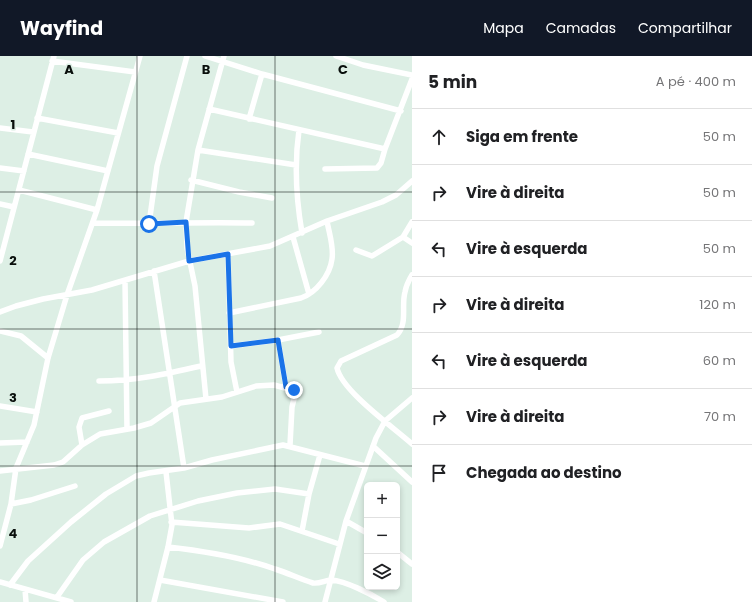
<!DOCTYPE html>
<html lang="pt">
<head>
<meta charset="utf-8">
<style>
	body { margin:0; font-family:Poppins,sans-serif; background:#f2f2f2; color:#202124 }
	.controls { position:absolute; right:12px; bottom:12px; display:grid; overflow:hidden; border-radius:6px; box-shadow:0 2px 6px #0003 }
	.controls button { width:36px; height:36px; display:grid; place-items:center; padding:0; border:0; border-bottom:1px solid #e0e0e0; background:#fff; color:#202124; font:20px sans-serif }
	.stop { position:absolute; width:12px; height:12px; margin:-9px; border:3px solid #1a73e8; border-radius:50%; background:#fff }
	.stop.end { background:#1a73e8; border-color:#fff; box-shadow:0 1px 4px #0008 }
	.list { margin:0; padding:0; list-style:none }
	h2 { display:flex; justify-content:space-between; align-items:center; height:52px; margin:0; padding:0 16px; font-size:17px }
	h2 small { font-size:13px; font-weight:400; color:#757577 }
	.list li { display:grid; grid-template-columns:26px 1fr auto; gap:12px; align-items:center; box-sizing:border-box; height:56px; padding:0 16px; border-top:1px solid #e0e0e0 }
	.list b { display:block; font-size:15px; white-space:nowrap }
	.list em { font-size:13px; font-style:normal; color:#757577 }
	.icon { flex:none; width:22px; height:22px; fill:none; stroke:currentColor; stroke-width:2; stroke-linecap:round; stroke-linejoin:round }
	.map { position:relative; flex:none; width:412px; height:546px; overflow:hidden }
	header { display:flex; align-items:center; gap:24px; box-sizing:border-box; height:56px; padding:0 20px; background:#111827; color:#fff }
	header strong { font-size:19px }
	nav { display:flex; gap:22px; margin-inline-start:auto; font-size:14px }
	main { display:flex }
	aside { flex:1; background:#fff }
	.map>svg:first-child { display:block }
	.lines { fill:none; stroke-linecap:round; stroke-linejoin:round }
	.minor { stroke:#fff; stroke-width:5.5 }
	.route { stroke:#1a73e8; stroke-width:5 }
	.grid { fill:none; stroke:#090f0c; stroke-width:1; stroke-opacity:0.55 }
	.grid-label { font-size:13px; text-anchor:middle; font-weight:bold; fill:#090f0c; stroke:#ddefe5; stroke-width:3; stroke-linejoin:round; paint-order:stroke }
</style>
</head>
<body>
<header>
<strong>Wayfind</strong>
<nav><a>Mapa</a><a>Camadas</a><a>Compartilhar</a></nav>
</header>
<main>
<div class="map">
<svg width="412" height="546" viewBox="0 0 412 546">
	<rect width="100%" height="100%" fill="#ddefe5"/>
	<g class="lines">
		<path class="minor" d="M205,0L262,18L401,55
			M336,0L363,9L412,19
			M52,5L135,16
			M209,53L385,93L412,23
			M37,62L118,77
			M249,63L262,18
			M0,72L33,76
			M299,74C294,109 296,142 302,177
			M198,94L296,109
			M28,98L108,115
			M0,112L24,115
			M325,113L377,112L381,107L385,93
			M191,124L239,136L272,142
			M19,134L97,154
			M0,148L14,151
			M93,167C146,168 199,166 252,167
			M149,168L157,110L187,0
			M293,181L309,238
			M403,181L412,166
			M356,194L372,200L403,181L412,187
			M228,198L231,306L237,336
			M0,205L54,0
			M154,215L184,412
			M412,219C409,224 406,230 405,236C401,250 408,267 397,279L341,305L337,312C342,335 393,371 412,388
			M125,225L127,373
			M0,256L16,250L43,243L92,234L189,205L270,190L327,165L382,146L396,139L412,125
			M229,257L301,242C316,237 330,219 332,203C334,191 329,177 327,165
			M0,275L21,280L48,302
			M278,284L319,276
			M231,290L278,284L286,331
			M99,325C135,325 166,318 201,310
			M206,343L195,230L187,192L186,166L198,94L224,0
			M0,350L37,356
			M0,387L27,386
			M82,389L79,371L82,362L109,355
			M373,390L412,426
			M0,415L54,409L63,406L82,389L100,378L134,372L151,367L180,347L222,341L256,330L274,329L296,335L292,351L290,389
			M11,448L31,444L75,430
			M346,465L367,477
			M171,466L249,472L280,468L339,488
			M302,475L309,438L320,399
			M0,490L11,448L16,412L34,369L48,302L67,239L97,154L140,0
			M168,491C204,495 241,501 275,513C288,517 300,523 313,527C320,528 325,524 331,524C346,525 371,538 384,546
			M397,496L412,508
			M160,524L283,546
			M0,526L71,546
			M10,529L28,505L71,466L106,438L136,420L149,417L184,412L212,404L283,389L365,410
			M25,533L26,546
			M57,541L83,504L104,486L150,460L198,445L237,437L275,433L309,438
			M154,546L168,491L172,469L166,416
			M325,546L346,465L376,382L385,365L412,342"/>
	</g>
	<g class="lines">
		<path class="route" d="M149,168L186,166L189,205L228,198L231,290L278,284L286,331L294,334"/>
	</g>
	<path class="grid" d="M137,0V546M275,0V546M0,136H412M0,273H412M0,410H412"/>
	<g class="grid-label">
		<text x="69" y="18">A</text>
		<text x="206" y="18">B</text>
		<text x="343" y="18">C</text>
		<text x="13" y="73">1</text>
		<text x="13" y="209">2</text>
		<text x="13" y="346">3</text>
		<text x="13" y="482">4</text>
	</g>
</svg>
<div class="controls">
<button>+</button>
<button>−</button>
<button><svg class="icon" aria-label="layers" viewBox="0 0 24 24"><path d="M12 4l9 5-9 5-9-5zM3 14l9 5 9-5"/></svg></button>
</div>
<div class="stop" style="left:149px;top:168px"></div>
<div class="stop end" style="left:294px;top:334px"></div>
</div>
<aside>
<h2>5 min<small>A pé · 400 m</small></h2>
<ul class="list">
<li><svg class="icon" aria-label="ahead" viewBox="0 0 24 24"><path d="M12 20V5M6 11l6-6 6 6"/></svg><div><b>Siga em frente</b></div><em>50 m</em></li>
<li><svg class="icon" aria-label="right" viewBox="0 0 24 24"><path d="M7 20v-9h11M14 6l5 5-5 5"/></svg><div><b>Vire à direita</b></div><em>50 m</em></li>
<li><svg class="icon" aria-label="left" viewBox="0 0 24 24"><path d="M17 20v-9H6M10 6l-5 5 5 5"/></svg><div><b>Vire à esquerda</b></div><em>50 m</em></li>
<li><svg class="icon" aria-label="right" viewBox="0 0 24 24"><path d="M7 20v-9h11M14 6l5 5-5 5"/></svg><div><b>Vire à direita</b></div><em>120 m</em></li>
<li><svg class="icon" aria-label="left" viewBox="0 0 24 24"><path d="M17 20v-9H6M10 6l-5 5 5 5"/></svg><div><b>Vire à esquerda</b></div><em>60 m</em></li>
<li><svg class="icon" aria-label="right" viewBox="0 0 24 24"><path d="M7 20v-9h11M14 6l5 5-5 5"/></svg><div><b>Vire à direita</b></div><em>70 m</em></li>
<li><svg class="icon" aria-label="arrive" viewBox="0 0 24 24"><path d="M6 21V4h12l-3 4 3 4H6"/></svg><div><b>Chegada ao destino</b></div></li>
</ul>
</aside>
</main>
</body>
</html>
